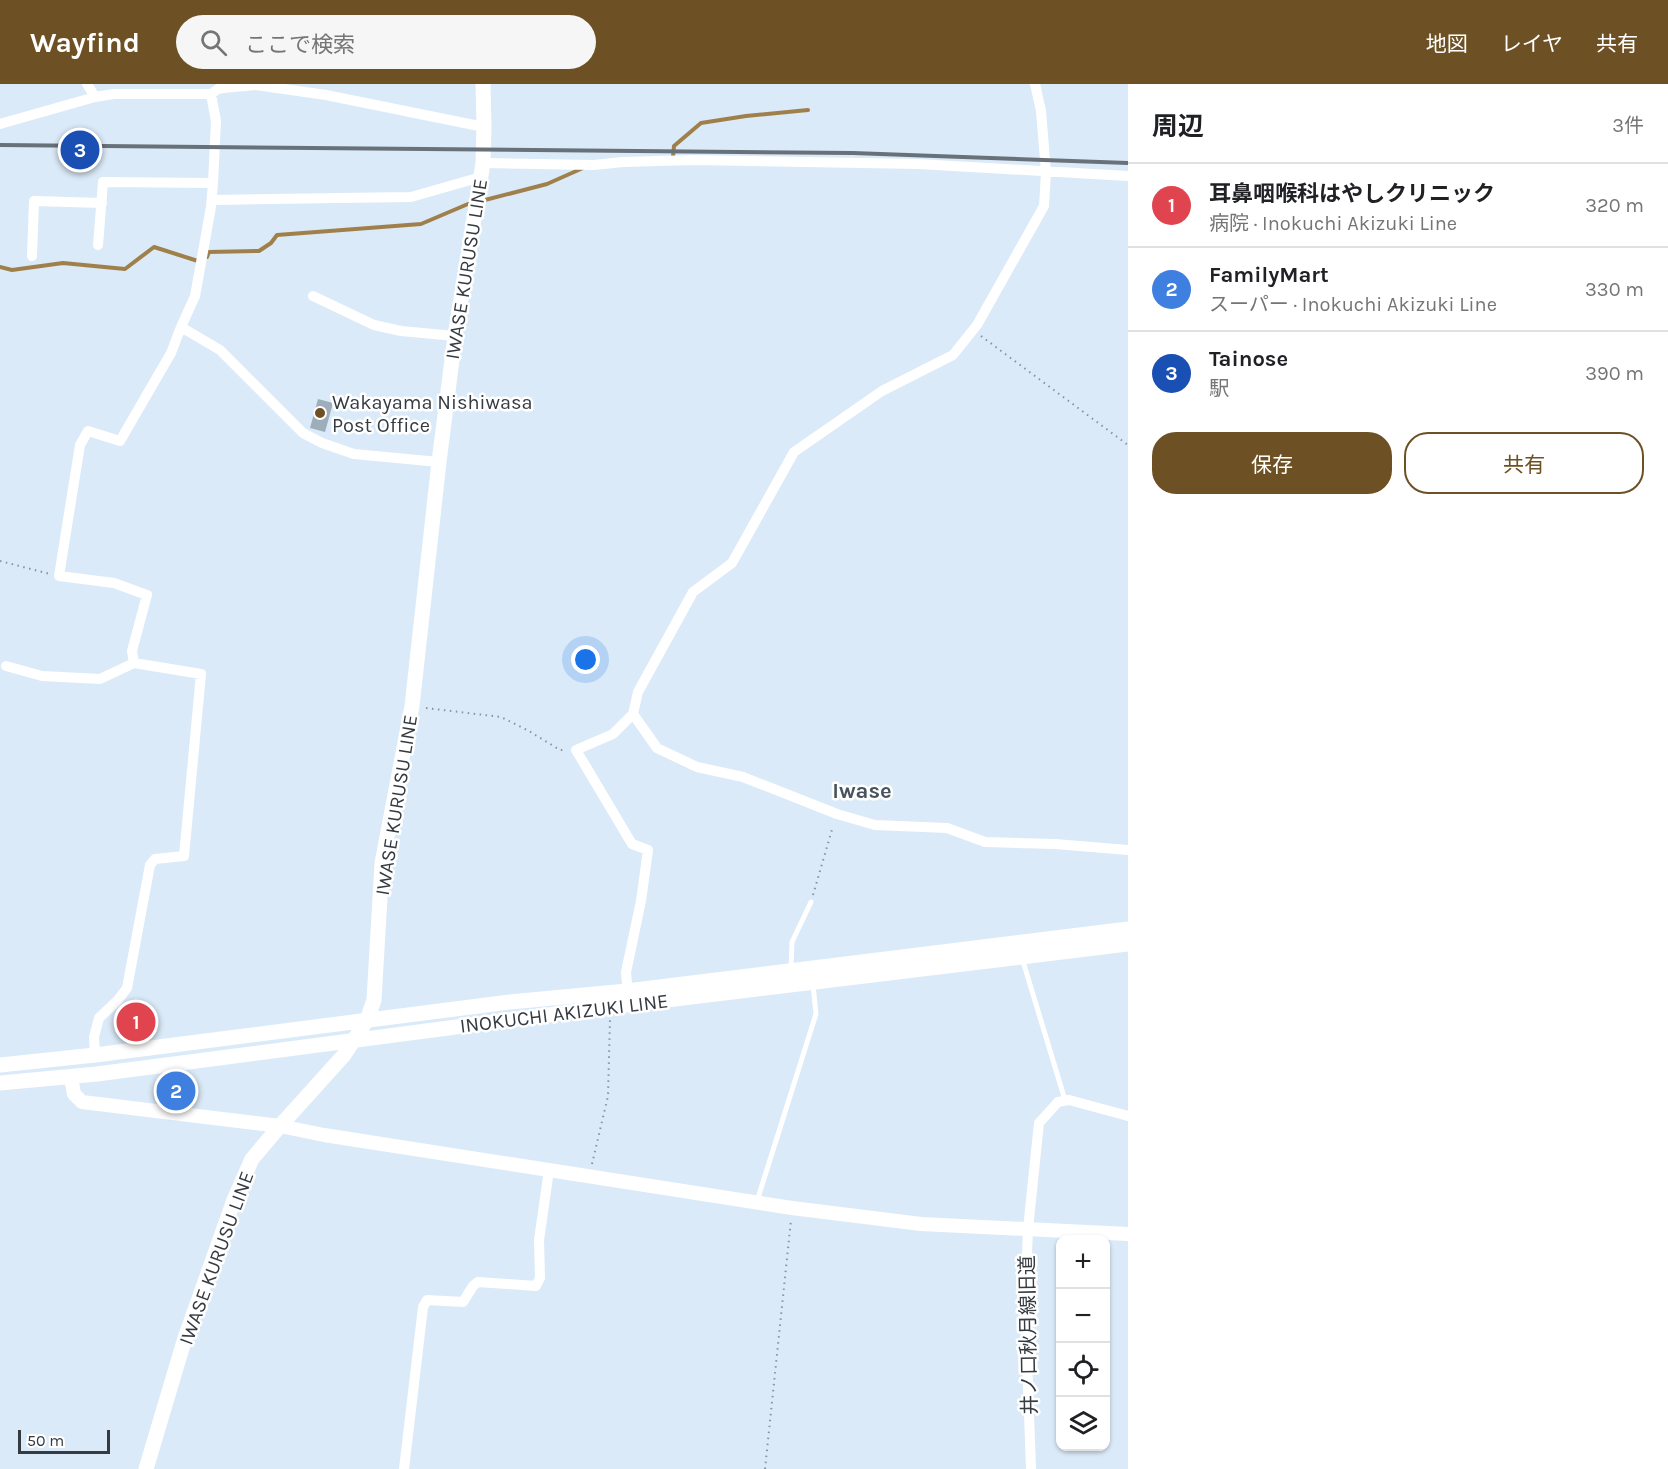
<!DOCTYPE html>
<html lang="ja">
<head>
<meta charset="utf-8">
<style>
	body { margin:0; font-family:Karla,"Noto Sans JP",sans-serif; background:#f6f6f6; color:#202124 }
	.controls { position:absolute; right:18px; bottom:18px; display:grid; overflow:hidden; border-radius:12px; box-shadow:0 2px 4px #0004 }
	.controls button { width:54px; height:54px; display:grid; place-items:center; padding:0; border:0; border-bottom:2px solid #e0e0e0; background:#fff; color:#202124; font:30px sans-serif }
	.scale { position:absolute; left:18px; bottom:15px; width:92px; box-sizing:border-box; padding-left:6px; border:3px solid #353b41; border-top:0; font-size:16px; line-height:21px; white-space:nowrap; color:#353b41; -webkit-text-stroke:4px #fff; paint-order:stroke }
	.you { position:absolute; left:586px; top:576px; width:21px; height:21px; margin:-15px; border:4px solid #fff; border-radius:50%; background:#1a73e8; box-shadow:0 0 0 9px #1a73e833 }
	.badge { display:grid; place-items:center; width:39px; height:39px; border-radius:50%; background:#6d5124; color:#fff; font-size:20px; font-weight:700 }
	.pin { position:absolute; translate:-50% -50%; border:3px solid #fff; box-shadow:0 2px 6px #0006 }
	.list { margin:0; padding:0; list-style:none }
	h2 { display:flex; justify-content:space-between; align-items:center; height:78px; margin:0; padding:0 24px; font-size:26px }
	h2 small { font-size:20px; font-weight:400; color:#757577 }
	.list li { display:grid; grid-template-columns:39px 1fr auto; gap:18px; align-items:center; box-sizing:border-box; height:84px; padding:0 24px; border-top:2px solid #e0e0e0 }
	.list b { display:block; font-size:22px; white-space:nowrap }
	.list p { margin:0; font-size:20px; white-space:nowrap; color:#757577 }
	.list em { font-size:20px; font-style:normal; color:#757577 }
	.actions { display:flex; gap:12px; padding:18px 24px }
	.actions a { flex:1; padding:14px 0; border:2px solid #6d5124; border-radius:24px; text-align:center; font-size:21px; color:#6d5124 }
	.actions .main { background:#6d5124; color:#fff }
	.icon { flex:none; width:33px; height:33px; fill:none; stroke:currentColor; stroke-width:2; stroke-linecap:round; stroke-linejoin:round }
	.map { position:relative; flex:none; width:1128px; height:1385px; overflow:hidden }
	header { display:flex; align-items:center; gap:36px; box-sizing:border-box; height:84px; padding:0 30px; background:#6d5124; color:#fff }
	header strong { font-size:28px }
	nav { display:flex; gap:33px; margin-inline-start:auto; font-size:21px }
	.search { width:420px; height:54px; background:#f6f6f6; display:flex; align-items:center; gap:15px; box-sizing:border-box; padding:0 21px; border-radius:33px; color:#757577; font-size:22px }
	main { display:flex }
	aside { flex:1; background:#fff }
	.map>svg:first-child { display:block }
	.lines { fill:none; stroke-linecap:round; stroke-linejoin:round }
	.stream { stroke:#a0804a; stroke-width:4 }
	.building { fill:#9eadba }
	.path { stroke:#89939d; stroke-width:2; stroke-dasharray:1.5 4.5; stroke-linecap:butt }
	.service { stroke:#fff; stroke-width:5 }
	.minor { stroke:#fff; stroke-width:10 }
	.tertiary { stroke:#fff; stroke-width:14 }
	.secondary { stroke:#fff; stroke-width:15 }
	.rail { stroke:#687179; stroke-width:4 }
	.poi-dot { fill:#6d5124; stroke:#fff; stroke-width:2 }
	.labels { text-anchor:middle; stroke-width:5; stroke-linejoin:round; paint-order:stroke }
	.street-label { font-size:20px; fill:#353b41; stroke:#fff }
	.poi-label { font-size:20px; fill:#353b41; stroke:#fff; text-anchor:start }
	.quarter-label { font-size:22px; font-weight:bold; fill:#475460; stroke:#fff }
</style>
</head>
<body>
<header>
<strong>Wayfind</strong>
<div class="search"><svg class="icon" aria-label="search" viewBox="0 0 24 24"><circle cx="10" cy="10" r="6"/><path d="M15 15l6 6"/></svg>ここで検索</div>
<nav><a>地図</a><a>レイヤ</a><a>共有</a></nav>
</header>
<main>
<div class="map">
<svg width="1128" height="1385" viewBox="0 0 1128 1385">
	<rect width="100%" height="100%" fill="#dbeaf8"/>
	<g class="lines">
		<path class="stream" d="M673,73L674,62L701,39L746,32L808,26
			M485,116L547,100L583,84
			M207,173L209,168L259,167L271,159L277,151L421,140L468,120
			M0,183L12,186L63,179L125,185L154,163L201,178"/>
	</g>
	<path class="building" d="M318,315L333,319L325,348L310,344Z
		M191,993L194,1017L162,1020L159,997Z"/>
	<g class="lines">
		<path class="path" d="M981,252L1128,361
			M0,477L50,490
			M426,624L501,633L529,647L560,666H564
			M813,811L833,742
			M592,1080L608,1012L610,935
			M765,1385L791,1136"/>
		<path class="service" d="M1022,874L1065,1016
			M791,884L792,858L811,818
			M757,1117L816,930L813,901"/>
		<path class="minor" d="M87,0L95,13
			M0,40L95,13L114,10H211L218,5L223,4L256,1L326,11L484,43
			M483,79L594,81L623,78L693,76L918,80L1128,92
			M212,116L411,113L481,93
			M98,161L103,98L213,99
			M32,172L34,117L102,119
			M313,212L374,241L401,247L455,252
			M181,243L220,266L303,349L322,359L354,370L439,378
			M6,582L42,592L100,595L134,579
			M633,630L657,664L697,683L743,693L837,730L875,741L947,744L985,758L1055,760L1128,766
			M628,912L626,888L641,817L648,766L632,760L576,666L613,650L633,630L638,608L693,508L732,479L794,368L882,307L953,271L977,241L1044,122L1046,88L1041,27L1035,0
			M95,971L94,953L99,934L117,917L127,904L150,781L155,775L184,772L201,590L134,579L132,567L147,511L114,499L59,492L80,361L88,347L120,357L171,269L181,243L195,212L211,123L213,99L216,37L211,10
			M404,1385L423,1223L427,1216L463,1218L473,1202L478,1198L536,1202L540,1194L539,1156L549,1086
			M1031,1385L1025,1218L1028,1145L1039,1039L1058,1018L1069,1016L1128,1032"/>
		<path class="tertiary" d="M71,993L74,1010L82,1018L280,1042L324,1051L792,1124L921,1140L1128,1150"/>
		<path class="secondary" d="M0,981L95,971L510,918L627,907L1128,845
			M0,999L97,990L609,923L1128,860
			M146,1385L185,1254L234,1116L252,1075L280,1042L344,971L367,936L374,916L382,779L412,622L439,378L455,252L483,79L484,43L483,0"/>
		<path class="rail" d="M0,61L853,69L1128,79"/>
	</g>
	<circle class="poi-dot" cx="320" cy="329" r="6"/>
	<g class="labels">
		<g class="street-label">
			<text transform="translate(466 185) rotate(-81)" y="7">IWASE KURUSU LINE</text>
			<text transform="translate(396 721) rotate(-81)" y="7">IWASE KURUSU LINE</text>
			<text transform="translate(564 929) rotate(-7)" y="7">INOKUCHI AKIZUKI LINE</text>
			<text transform="translate(216 1174) rotate(-70)" y="7">IWASE KURUSU LINE</text>
			<text transform="translate(1028 1251) rotate(-91)" y="7">井ノ口秋月線旧道</text>
		</g>
		<g class="poi-label">
			<text x="332" y="325">Wakayama Nishiwasa<tspan x="332" dy="23">Post Office</tspan></text>
		</g>
		<g class="quarter-label">
			<text x="862" y="714">Iwase</text>
		</g>
	</g>
</svg>
<div class="controls">
<button>+</button>
<button>−</button>
<button><svg class="icon" aria-label="locate" viewBox="0 0 24 24"><circle cx="12" cy="12" r="6"/><path d="M12 2v4M12 18v4M2 12h4M18 12h4"/></svg></button>
<button><svg class="icon" aria-label="layers" viewBox="0 0 24 24"><path d="M12 4l9 5-9 5-9-5zM3 14l9 5 9-5"/></svg></button>
</div>
<div class="scale">50 m</div>
<div class="you"></div>
<div class="pin badge" style="left:136px;top:938px;background:#e0444e">1</div>
<div class="pin badge" style="left:176px;top:1007px;background:#3f7fe0">2</div>
<div class="pin badge" style="left:80px;top:66px;background:#1a4fb4">3</div>
</div>
<aside>
<h2>周辺<small>3件</small></h2>
<ul class="list">
<li><span class="badge" style="background:#e0444e">1</span><div><b>耳鼻咽喉科はやしクリニック</b><p>病院 · Inokuchi Akizuki Line</p></div><em>320 m</em></li>
<li><span class="badge" style="background:#3f7fe0">2</span><div><b>FamilyMart</b><p>スーパー · Inokuchi Akizuki Line</p></div><em>330 m</em></li>
<li><span class="badge" style="background:#1a4fb4">3</span><div><b>Tainose</b><p>駅</p></div><em>390 m</em></li>
</ul>
<div class="actions"><a class="main">保存</a><a>共有</a></div>
</aside>
</main>
</body>
</html>
